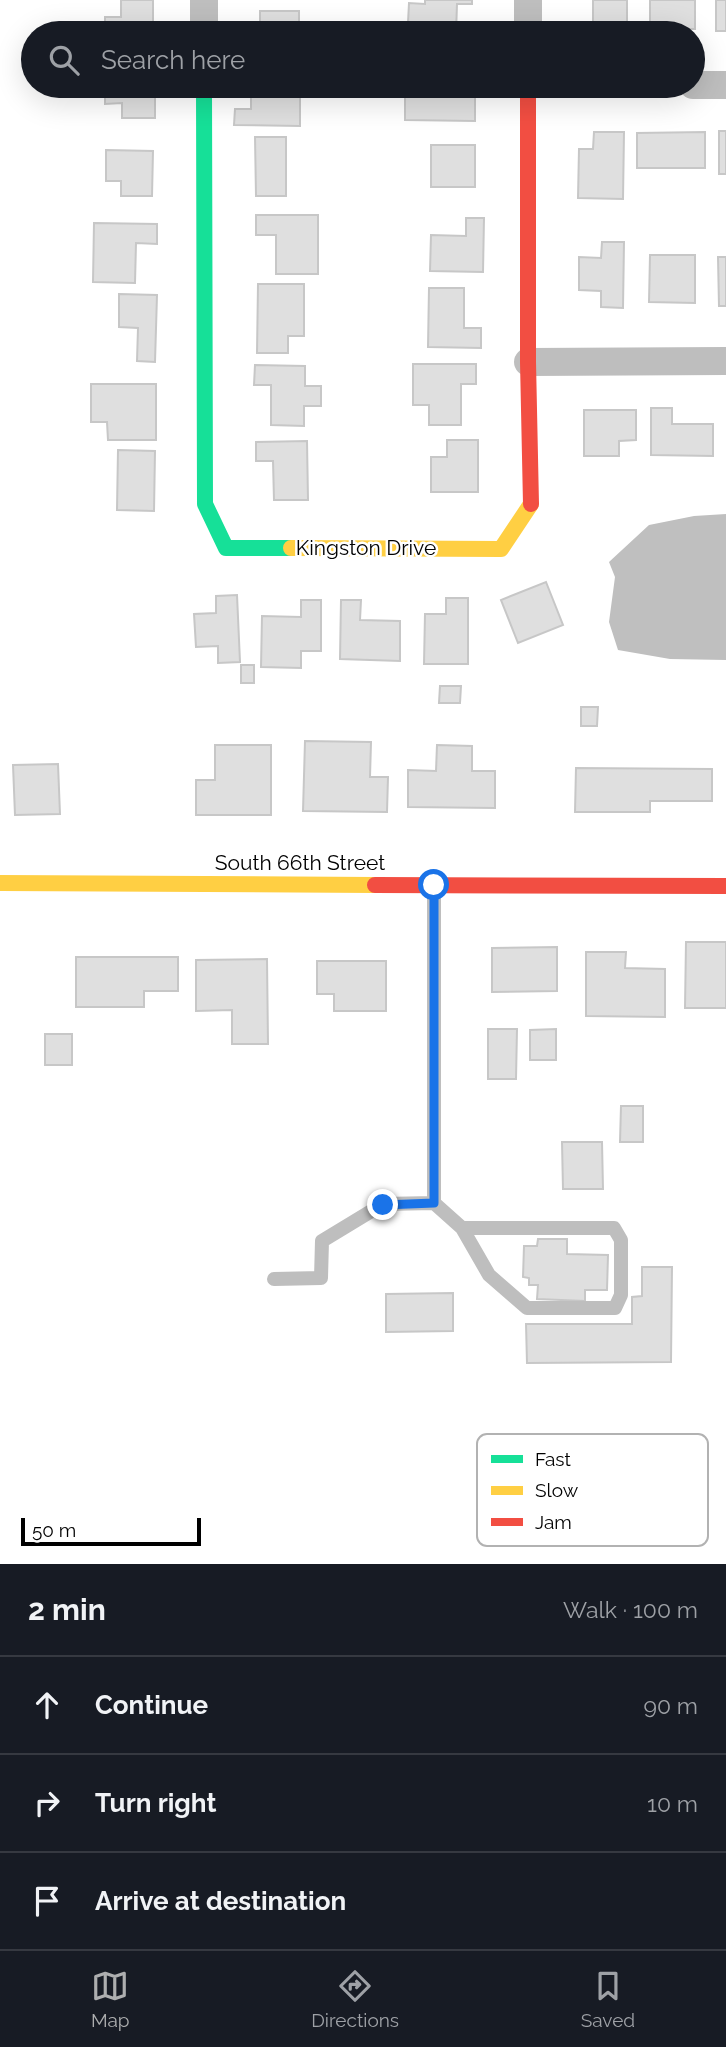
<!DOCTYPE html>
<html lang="en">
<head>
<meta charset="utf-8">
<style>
	body { margin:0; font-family:Raleway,sans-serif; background:#242831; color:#f1f3f6 }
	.scale { position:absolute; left:21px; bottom:18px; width:180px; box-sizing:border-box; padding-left:7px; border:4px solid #000; border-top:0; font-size:19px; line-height:24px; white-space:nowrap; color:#000; -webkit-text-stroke:5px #fff; paint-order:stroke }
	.stop { position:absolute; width:21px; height:21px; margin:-16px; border:5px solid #1a73e8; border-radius:50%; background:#fff }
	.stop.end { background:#1a73e8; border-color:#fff; box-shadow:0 2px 7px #0008 }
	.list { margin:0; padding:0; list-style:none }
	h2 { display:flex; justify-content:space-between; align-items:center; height:91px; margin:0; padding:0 28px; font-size:30px }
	h2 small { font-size:23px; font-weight:400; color:#9ea1a6 }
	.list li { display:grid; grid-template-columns:46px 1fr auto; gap:21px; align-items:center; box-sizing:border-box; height:98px; padding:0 28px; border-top:2px solid #363941 }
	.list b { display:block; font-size:26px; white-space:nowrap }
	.list em { font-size:23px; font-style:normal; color:#9ea1a6 }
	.icon { flex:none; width:38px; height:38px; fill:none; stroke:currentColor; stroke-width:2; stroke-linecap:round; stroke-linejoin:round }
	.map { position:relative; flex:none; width:726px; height:1564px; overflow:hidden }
	.search { position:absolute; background:#171b24; box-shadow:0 7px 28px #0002; left:21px; right:21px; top:21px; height:77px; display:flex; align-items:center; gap:18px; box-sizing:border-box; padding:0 24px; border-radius:38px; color:#9ea1a6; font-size:26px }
	.sheet { height:385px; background:#171b24 }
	nav { display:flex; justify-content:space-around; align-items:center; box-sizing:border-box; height:98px; border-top:2px solid #363941; background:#171b24; font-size:19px; color:#9ea1a6 }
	nav a { display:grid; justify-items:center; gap:4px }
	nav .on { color:#adaeaf }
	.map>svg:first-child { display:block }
	.water { fill:#bfbfbf }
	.building { fill:#dfdfdf; stroke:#c7c7c7; stroke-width:2 }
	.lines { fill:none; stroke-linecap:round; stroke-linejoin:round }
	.lane { stroke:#bebebe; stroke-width:14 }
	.street { stroke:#bebebe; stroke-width:28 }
	.fast { stroke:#16e098; stroke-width:16 }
	.slow { stroke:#ffcf43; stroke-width:16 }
	.jam { stroke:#f24e42; stroke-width:16 }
	.route { stroke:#1a73e8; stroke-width:9 }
	.labels { text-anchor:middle; stroke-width:5; stroke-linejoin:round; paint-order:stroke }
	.street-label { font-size:21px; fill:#000; stroke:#fff }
	.key { fill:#fff; stroke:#b2b2b2; stroke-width:2 }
	.key-label { font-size:19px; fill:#000 }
</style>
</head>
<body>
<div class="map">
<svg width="726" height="1564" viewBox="0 0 726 1564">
	<rect width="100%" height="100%" fill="#fff"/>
	<path class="water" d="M726,514V660L670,659L618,650L609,622L615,577L609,562L649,525L694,516Z"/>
	<path class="building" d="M121,0H153V33H105V17H121Z
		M425,0H472V4H457L456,33H424V24L408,23L409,3L425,4Z
		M593,0H627V33H593Z
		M650,0H695V29H650Z
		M716,0H726V31H716Z
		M260,11H299V33H260Z
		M105,86H155V118H122V103L105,104Z
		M251,86H300V126L234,125L235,109H251Z
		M423,86H475V121L405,120V88H423Z
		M719,131H726V174H719Z
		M594,132H624L623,199L578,198L579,149H593Z
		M705,132V168H637V133Z
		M255,137H286V196H256Z
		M431,145H475V187H431Z
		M106,150L153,151L152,196H121V181H106Z
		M256,215H318V274H276V235H256Z
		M466,218H484L483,272L430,271L431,235L466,236Z
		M94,223L157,224V244L136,243L135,283L93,282Z
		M602,242H624L623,308L601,307V291L579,290V257L601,258Z
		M650,255H695V303L649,302Z
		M718,257H726V306H719Z
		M258,284H304V336H288V353H257Z
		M429,288H464V328H481V348L428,347Z
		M119,294L157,295L155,362L137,361L138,328L119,327Z
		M413,364H476V384H461V425H429V405H413Z
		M255,365L305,366V386H321V406H304V426L271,425V385H254Z
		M91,384H156V440H108L107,422H91Z
		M651,408H672V424H713V456L651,455Z
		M584,410H636V440L619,441V456H584Z
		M447,440H478V492H431V457H447Z
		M307,441L308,500H274L273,461H256V442Z
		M118,450L155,451L154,511L117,510Z
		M546,582L563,625L518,643L501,600Z
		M237,595L240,662L218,663V646L196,647L194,614L216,613V596Z
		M446,598H468V664H424L425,614H446Z
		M301,600H321V651H301V668L261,667L262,616L301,617Z
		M341,600H361L360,620L400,621V661L340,659Z
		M241,665H254V683H241Z
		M440,686H461L460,703H439Z
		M581,707H598L597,726H581Z
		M305,741L371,742L370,777H388L387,812L303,811Z
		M215,745H271V815H196V780H215Z
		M437,745L472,746V771H495V808L408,807V770L436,771Z
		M58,764L60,814L15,815L13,765Z
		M576,768L712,769V801H650V812H575Z
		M686,942H726V1008H685Z
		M557,947V991L492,992V948Z
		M586,952H626L625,968L665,969V1017L586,1016Z
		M76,957H178V991H144V1007H76Z
		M267,959L268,1044H232V1010L196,1011V960Z
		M317,961H386V1011H334V994H317Z
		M488,1029H517L516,1079H488Z
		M556,1029V1060H530V1030Z
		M45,1034H72V1065H45Z
		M621,1106H643V1142H620Z
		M562,1142H602L603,1189H563Z
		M538,1239H567V1254L608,1255L607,1290H585V1301L537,1299L538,1285H529V1278L523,1277L524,1246H537Z
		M642,1267H672L671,1362L527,1363L526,1324H632V1297L642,1296Z
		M453,1293V1331L386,1332V1294Z"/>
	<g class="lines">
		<path class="lane" d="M434,886V1203L462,1228H614L621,1240V1295L615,1308H527L489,1275L462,1228
			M274,1279L321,1278L322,1241L383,1204L434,1203"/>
		<path class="street" d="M204,0V33
			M528,0V33
			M693,85H726
			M528,362L726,361"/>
		<path class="fast" d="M204,86L205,504L226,548H291"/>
		<path class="slow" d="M291,548L501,549L531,504
			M0,883L375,885"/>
		<path class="jam" d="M528,86V362L531,504
			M375,885L726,886"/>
	</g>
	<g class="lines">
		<path class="route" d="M383,1205L434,1203V885"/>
	</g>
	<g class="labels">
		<g class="street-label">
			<text x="366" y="555">Kingston Drive</text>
			<text x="300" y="870">South 66th Street</text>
		</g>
	</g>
	<rect x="477" y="1434" width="231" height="112" rx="10" class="key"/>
	<rect x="491" y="1455" width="32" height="8" fill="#16e098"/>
	<rect x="491" y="1486" width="32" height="9" fill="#ffcf43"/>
	<rect x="491" y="1518" width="32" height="8" fill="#f24e42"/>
	<g class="key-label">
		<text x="535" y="1466">Fast</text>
		<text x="535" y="1497">Slow</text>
		<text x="535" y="1529">Jam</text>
	</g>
</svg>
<div class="scale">50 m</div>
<div class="stop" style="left:434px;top:885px"></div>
<div class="stop end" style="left:383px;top:1205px"></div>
<div class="search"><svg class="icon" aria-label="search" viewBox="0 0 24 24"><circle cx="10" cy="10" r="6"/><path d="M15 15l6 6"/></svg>Search here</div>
</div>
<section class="sheet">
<h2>2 min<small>Walk · 100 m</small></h2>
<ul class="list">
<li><svg class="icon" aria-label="ahead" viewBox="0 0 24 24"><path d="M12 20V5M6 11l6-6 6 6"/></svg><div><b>Continue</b></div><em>90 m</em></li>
<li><svg class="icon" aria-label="right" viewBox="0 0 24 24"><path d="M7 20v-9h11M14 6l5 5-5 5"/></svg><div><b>Turn right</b></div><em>10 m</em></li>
<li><svg class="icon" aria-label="arrive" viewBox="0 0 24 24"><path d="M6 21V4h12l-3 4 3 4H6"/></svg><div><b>Arrive at destination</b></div></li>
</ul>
</section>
<nav>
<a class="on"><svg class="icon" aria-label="map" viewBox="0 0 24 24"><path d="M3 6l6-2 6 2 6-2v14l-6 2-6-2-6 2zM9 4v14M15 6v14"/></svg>Map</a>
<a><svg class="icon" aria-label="directions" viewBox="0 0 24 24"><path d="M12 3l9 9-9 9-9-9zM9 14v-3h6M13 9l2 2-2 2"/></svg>Directions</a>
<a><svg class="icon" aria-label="saved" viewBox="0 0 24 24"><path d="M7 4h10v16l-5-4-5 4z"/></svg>Saved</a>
</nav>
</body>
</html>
